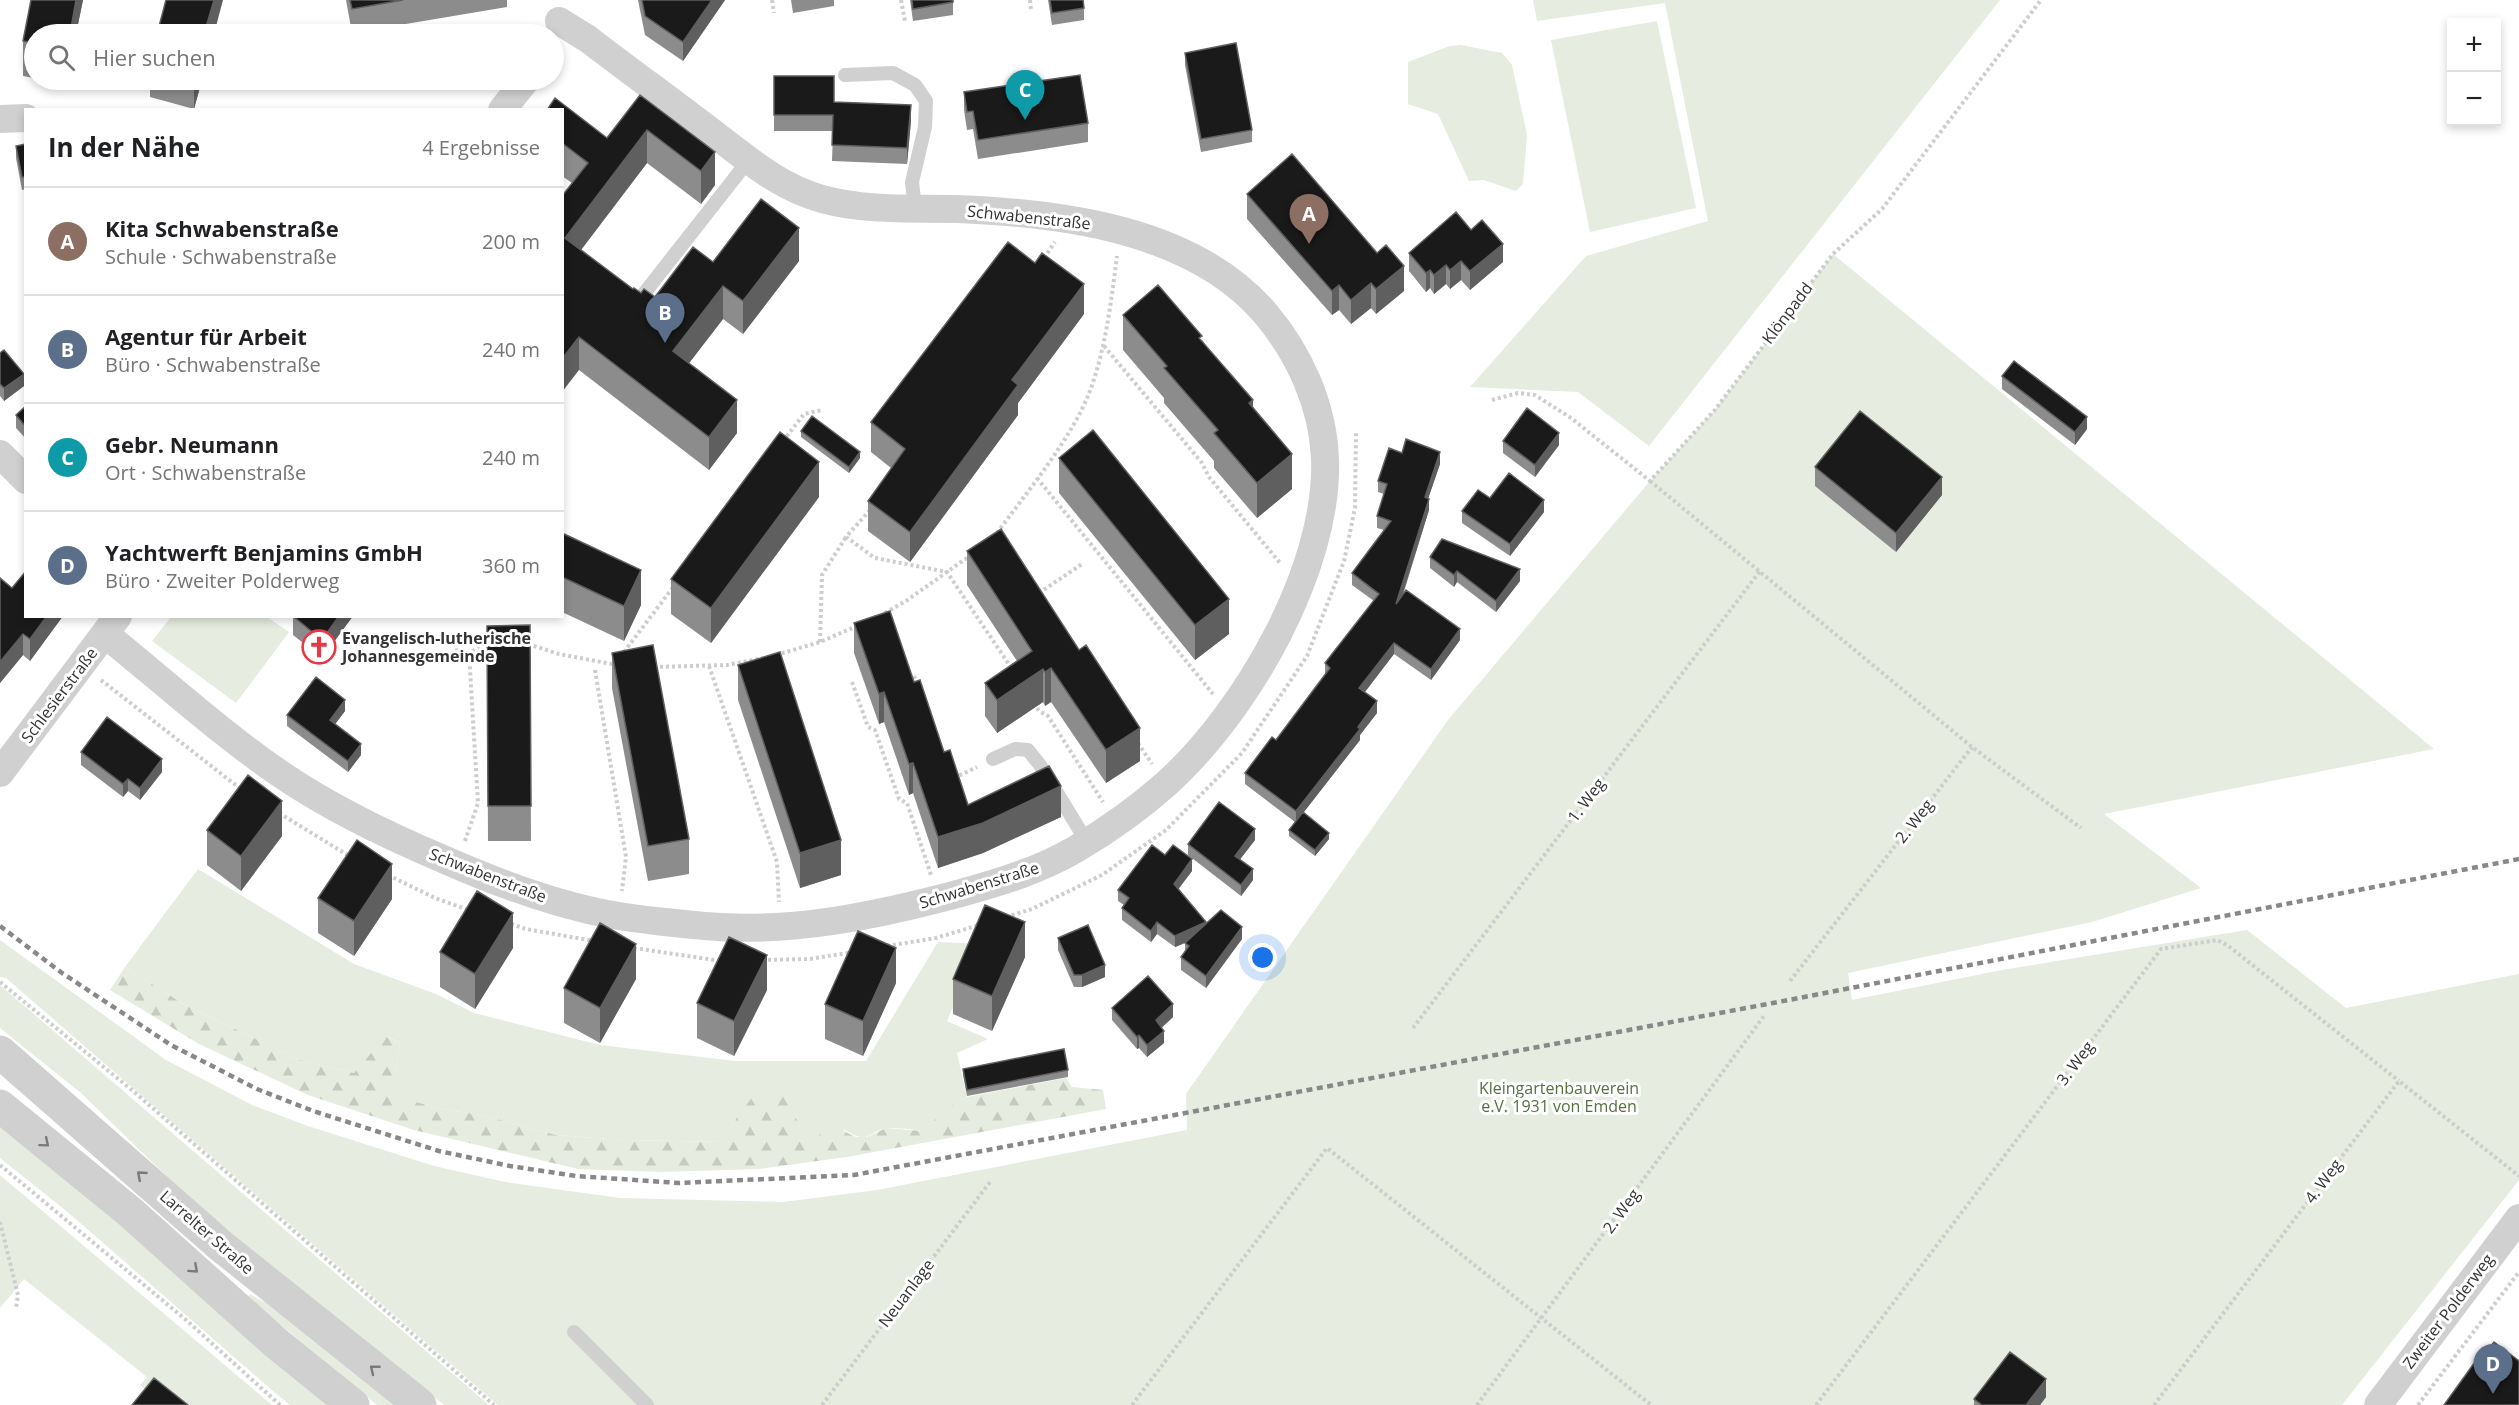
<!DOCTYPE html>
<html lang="de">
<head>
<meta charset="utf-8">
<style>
	body { margin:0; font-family:"Open Sans",sans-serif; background:#f2f2f2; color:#202124 }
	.controls { position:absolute; right:18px; top:18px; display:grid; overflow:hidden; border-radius:0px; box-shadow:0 3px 9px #0003 }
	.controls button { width:54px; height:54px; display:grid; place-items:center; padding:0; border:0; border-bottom:2px solid #e0e0e0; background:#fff; color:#202124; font:30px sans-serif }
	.you { position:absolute; left:1263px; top:958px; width:21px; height:21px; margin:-15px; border:4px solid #fff; border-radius:50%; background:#1a73e8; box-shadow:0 0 0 9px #1a73e833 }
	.badge { display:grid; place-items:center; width:39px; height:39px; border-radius:50%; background:#2563eb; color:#fff; font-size:20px; font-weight:700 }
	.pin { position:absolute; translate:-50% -50px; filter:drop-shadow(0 2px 3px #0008) }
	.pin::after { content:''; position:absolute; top:32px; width:21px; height:18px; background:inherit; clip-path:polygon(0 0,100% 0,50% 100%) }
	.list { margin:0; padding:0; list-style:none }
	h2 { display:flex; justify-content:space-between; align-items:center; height:78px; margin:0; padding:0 24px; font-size:26px }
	h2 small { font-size:20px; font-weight:400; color:#757577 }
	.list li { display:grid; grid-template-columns:39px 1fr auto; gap:18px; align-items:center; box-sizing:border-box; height:108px; padding:0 24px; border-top:2px solid #e0e0e0 }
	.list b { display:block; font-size:22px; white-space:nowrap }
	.list p { margin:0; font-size:20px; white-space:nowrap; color:#757577 }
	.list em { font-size:20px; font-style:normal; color:#757577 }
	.icon { flex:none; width:33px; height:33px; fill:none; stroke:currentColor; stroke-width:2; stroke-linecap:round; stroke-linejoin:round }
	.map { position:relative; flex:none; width:2519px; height:1405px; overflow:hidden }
	.search { position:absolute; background:#fff; box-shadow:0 3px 9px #0003; left:24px; top:24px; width:540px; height:66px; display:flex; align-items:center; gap:15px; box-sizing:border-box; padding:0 21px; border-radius:33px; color:#757577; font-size:22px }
	.panel { position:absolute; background:#fff; box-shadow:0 3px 9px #0003; left:24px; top:108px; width:540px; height:510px; border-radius:0px }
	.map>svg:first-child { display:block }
	.green { fill:#e6ecdf }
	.forest { fill:url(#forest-firs) }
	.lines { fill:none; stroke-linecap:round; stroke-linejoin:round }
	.path { stroke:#cdcdcd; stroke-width:4; stroke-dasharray:3 3; stroke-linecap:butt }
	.service { stroke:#d0d0d0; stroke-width:14 }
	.minor { stroke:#d0d0d0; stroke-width:28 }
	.tertiary { stroke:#d0d0d0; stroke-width:33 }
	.rail { stroke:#888; stroke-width:4.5; stroke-dasharray:6 4.5; stroke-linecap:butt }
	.wall { fill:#8c8c8c }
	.shaded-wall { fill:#5f5f5f }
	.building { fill:#1a1a1a; stroke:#5f5f5f; stroke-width:1.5 }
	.oneway { stroke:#7a7a7a }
	.labels { text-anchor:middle; stroke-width:6; stroke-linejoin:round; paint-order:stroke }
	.street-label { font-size:16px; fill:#333; stroke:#fff }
	.poi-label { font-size:16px; font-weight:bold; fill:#333; stroke:#fff; text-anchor:start }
	.park-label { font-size:16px; fill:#56703f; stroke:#fff }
</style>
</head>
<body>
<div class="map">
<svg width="2519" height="1405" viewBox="0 0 2519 1405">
	<defs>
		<pattern id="forest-firs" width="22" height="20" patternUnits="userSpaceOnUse" patternTransform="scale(1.5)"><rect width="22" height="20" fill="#e6ecdf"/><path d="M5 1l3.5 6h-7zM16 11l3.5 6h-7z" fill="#c6cbc0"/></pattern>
	</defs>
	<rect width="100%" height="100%" fill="#fff"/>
	<path class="green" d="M1533,0H2000L1649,446L1578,392L1470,387L1586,256L1708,221L1665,3L1537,21Z
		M1657,21L1696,208L1590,232L1551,40Z
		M1461,45L1502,53L1512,65L1527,135L1523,184L1516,191L1484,180L1469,181L1438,114L1408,104V62L1450,46Z
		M1833,254L2434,749L2104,814L2201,888L2092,922L1848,973L1852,1000L2002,970L2247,930L2346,1008L2519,974V1180L2342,1405H498L6,978L0,977V940L166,1060L252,1105L308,1126L434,1166L505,1182L620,1198L783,1202L877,1190L1187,1130L1186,1094L1448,720L1650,481L1714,411Z
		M171,617H267L289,632L236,703L152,641Z
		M198,869L354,964L436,994L474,1013L600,1045L735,1061H866L938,942L979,944L947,1021L988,1039L957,1053L967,1097L957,1101L923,1131C911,1129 900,1128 889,1128C867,1130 871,1146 845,1130L817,1139H802L798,1122L737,1117L725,1142L624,1140L556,1135L482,1115L440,1109L378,1091L396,1070L400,1043L387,1036L354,1073L300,1060L185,1005L125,967Z
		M0,985L489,1405H444L191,1200L81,1093L0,1028Z
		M0,1127L86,1194L331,1405H290L273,1391L70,1214L0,1158Z
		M0,1175L272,1405H163L140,1385L147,1377L24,1279L0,1308Z
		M250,1294L273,1307L396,1405H377L247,1297Z"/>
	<path class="forest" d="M125,967L185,1005L300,1060L354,1073L386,1036L400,1043L396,1070L379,1091L440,1109L482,1115L556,1135L624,1140L724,1142L737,1117L757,1091L781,1093L798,1122L803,1139H817L827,1123L856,1137H867L886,1128L922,1131L957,1101L967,1097L1066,1078L1072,1087L1103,1090L1106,1109L847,1157L759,1169L661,1172L578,1169L414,1130L308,1095L199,1044L110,990Z"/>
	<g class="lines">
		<path class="path" d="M772,0L774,13
			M901,0L905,21
			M1030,0L1031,11
			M1044,258L1055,242
			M1104,346L1202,463L1209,477L1280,563
			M1492,400L1518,393L1535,395L1571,418L1650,481L1714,411L1833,254L1882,209L2041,0
			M783,441L804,414L822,410
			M1037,478L1213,694
			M1650,481L1972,747L2081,828
			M870,510L846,537L875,558L947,572L1012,669
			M997,533C1027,492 1072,438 1090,391C1106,347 1111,302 1117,256
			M1039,593L1082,564
			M885,613L906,601L971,555
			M820,642L822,575L846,537
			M528,644L559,654L617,665
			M455,650L469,653L491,641
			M624,652L674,586
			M776,655L820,642L857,626
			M709,666L777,862L779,902
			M654,667L727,665L763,658
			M595,670L626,857L622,891
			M914,676L917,684
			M101,680L242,790
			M852,682L868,727L875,730L899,799L907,803L931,875
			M1034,703L1039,711L1048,716L1103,802
			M1138,743L1152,764
			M954,778L977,767
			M279,813L349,856
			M465,841L478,803L469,653
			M388,875L435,898L469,910
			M1006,917L1032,909L1102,875L1166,830L1242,753L1307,656L1344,561L1355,508L1356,432
			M511,924L526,929L594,941
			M887,946L936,938L979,925
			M634,948L721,961
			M762,960L810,959L853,952
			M1790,981L1972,747
			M0,982L133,1091L494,1405
			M1413,1028L1760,571
			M0,1165L185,1319L280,1405
			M0,1222L18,1295L16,1308
			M822,1405L990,1182
			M1132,1405L1327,1148L1651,1405
			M1477,1405L1764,1016
			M1816,1405L2161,949L2217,940L2227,945L2399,1081
			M2154,1405L2399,1081L2519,1176
			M2418,1405L2519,1272"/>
		<path class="service" d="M845,75L893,73L915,85L926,101L925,127L912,182L915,208
			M635,305L748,161
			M993,759L1015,749L1028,750L1040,765L1087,842
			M574,1332L647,1405"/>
		<path class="minor" d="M502,110L526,80
			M0,119L26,118
			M0,454L26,480
			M105,634C162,680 218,731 279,773C330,808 386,835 443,859C495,882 550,903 607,914C639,920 672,923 705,926C791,934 879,915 961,893C1001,882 1040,870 1076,849C1108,830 1139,808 1166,784C1246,712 1329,569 1325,459C1323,405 1299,353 1265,313C1193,229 1061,213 957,209C913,208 865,211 822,199C780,187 751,162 717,136C674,103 631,72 588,39L559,21
			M0,773L118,616
			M2378,1405L2519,1218"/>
		<path class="tertiary" d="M0,1052L220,1245L420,1405
			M0,1106L130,1212L276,1343L353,1405"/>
		<path class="rail" d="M0,926L62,973L171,1045L257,1089L313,1111L439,1151L510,1166L576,1176L679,1183L854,1175L1773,1003L2519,859"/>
	</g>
	<path class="wall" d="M31,0H83L76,34H34V78L23,76V41Z
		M346,0H507V7L352,33Z
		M638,0H725L683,61L645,35Z
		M791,0H834V6L793,13Z
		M910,0H953V15L913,21Z
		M1048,0H1083L1084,8V20L1052,25Z
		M1185,53L1252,130V142L1201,152L1185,65Z
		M774,76L834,102L911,121L907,164L832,161L833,131H774Z
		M43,80H68L67,84Z
		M150,80H202L194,109L150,97Z
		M964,92L1088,123V142L978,159L973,129L967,130L964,110Z
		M640,95L715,185L701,204L647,163L581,250L633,289L641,293L655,297L713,262L799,261L743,334L723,319L689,363L737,433L709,470L579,370L572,183L562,176V110L607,138Z
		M26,144V189L22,190L16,158V146Z
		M1247,194L1404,291L1376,314L1371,308L1351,324L1339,310L1332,315L1247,219Z
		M1471,230L1503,262L1470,290L1461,280L1450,289L1446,284L1434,294L1430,288L1426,292L1409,271V253Z
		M1084,314L1018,403V415L910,562L868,531V501L891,468L871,452V422Z
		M1123,315L1202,340L1253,408L1292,489L1257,518L1214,468V461L1164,403V398L1123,350Z
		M0,353L24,386L4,401L0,396Z
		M2002,376L2087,429L2075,445L2002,389Z
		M26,406V439L16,428V415Z
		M801,431L860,458L849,473L801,437Z
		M1503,441L1559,445L1535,477L1503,453Z
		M1059,458L1229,634L1195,660L1059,493Z
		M1440,464L1428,498L1429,510L1403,595L1460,640L1431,680L1394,654L1364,692L1377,713L1360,735V740L1304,812L1329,839L1315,856L1289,836V830L1295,822L1245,784V773L1276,740L1325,675V663L1374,601L1352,585V573L1384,530L1377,528V516L1384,494L1378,492V481Z
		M1815,467L1942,495L1896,552L1815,486Z
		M819,497L711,643L671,614V579Z
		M1490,498L1544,512L1510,556L1462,523V511Z
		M562,533L641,605L624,641L562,612Z
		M967,551L1140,761L1106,783L1051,702L1045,706L1043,702L997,733L985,716V683L1017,661L967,585Z
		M1430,557L1520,581L1496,612L1457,582L1454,587L1430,568Z
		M0,578L26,616H63L30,661L23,655L0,683Z
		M293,616H353L322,658L293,635Z
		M854,623L914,682L944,752L968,805L1061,817L983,853L938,868L913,793L909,795L884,722L879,724L854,653Z
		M530,625L531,841H488L487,626Z
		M612,653L689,839V874L648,881L612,688Z
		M738,665L841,875L800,888L738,700Z
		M345,711L335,724L361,755L348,772L287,726V715Z
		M81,752L162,772L140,800L128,791L123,797L81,765Z
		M207,830L282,836L241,891L207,865Z
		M1255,840L1240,859L1253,880L1241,896L1188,855V844Z
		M1165,855L1192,871L1178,889L1206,924L1242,939L1206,988L1181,970V957L1185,952V943L1175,947L1157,934L1151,942L1122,920V908L1124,905L1118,901V890Z
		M318,898L392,899L354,956L318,933Z
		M1058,938L1105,977L1082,987H1074L1058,950Z
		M513,948L475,1009L440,987V952Z
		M1025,957L992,1031L953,1014V979Z
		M636,979L600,1043L564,1023V988Z
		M896,983L863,1056L825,1039V1004Z
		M767,990L734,1056L697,1038V1003Z
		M1112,1008L1173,1017L1161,1028L1164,1043L1147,1057L1139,1048L1137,1049L1112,1020Z
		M963,1069L1068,1070V1077L967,1096L963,1075Z
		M2046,1397L2040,1405H1974V1399Z"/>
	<path class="shaded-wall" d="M76,0H83L76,34H70Z
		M214,0H223L214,34H204Z
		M712,0H725L683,61V42Z
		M194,80H202L194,109Z
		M911,105V121L907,164V148Z
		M647,130V163L565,271V238Z
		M715,152V185L701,204V171Z
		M799,228V261L743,334V301Z
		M1503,244V262L1470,290V271Z
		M1461,261V280L1450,289V270Z
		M1446,265V284L1434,294V275Z
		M1404,266V291L1376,314V289Z
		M1430,270V288L1426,292V273Z
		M1371,283V308L1351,324V300Z
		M1084,284V314L1018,403V415L910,562V532L1012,380Z
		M1339,285V310L1332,315V291Z
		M723,286V319L673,384V351Z
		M579,337V370L562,392V359Z
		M24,374V386L4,401V388Z
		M737,400V433L709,470V437Z
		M1253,400V435L1249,403Z
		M2087,417V429L2075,445V432Z
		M1559,433V445L1535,477V465Z
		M860,452V458L849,473V467Z
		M1440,452V464L1425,508V497Z
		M1292,454V489L1257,518V483Z
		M819,462V497L711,643V608Z
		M1942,477V495L1896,552V533Z
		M1429,499V510L1396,615V604Z
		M1544,500V512L1510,556V544Z
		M1520,569V581L1496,612V601Z
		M641,570V605L624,641V606Z
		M1457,571V582L1454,587V575Z
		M1229,599V634L1195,660V625Z
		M47,616H63L30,661V639Z
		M339,616H353L322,658V640Z
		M1460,629V640L1431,680V669Z
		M23,634V655L0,683V662Z
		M1394,643V654L1359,700V688Z
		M1051,668V702L1045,706V672Z
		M1043,669V702L997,733V700Z
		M884,692V722L879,724V694Z
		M345,700V711L330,731V720Z
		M1377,701V713L1360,735V740L1296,822V811Z
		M1140,728V761L1106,783V750Z
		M361,744V755L348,772V761Z
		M162,759V772L140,800V788Z
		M913,763V793L909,795V764Z
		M128,779V791L123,797V784Z
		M1061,786V817L983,853L938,868V837Z
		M282,801V836L241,891V856Z
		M1255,829V840L1235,866V856Z
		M1329,833V839L1315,856V850Z
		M841,840V875L800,888V853Z
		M1192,859V871L1174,895V884Z
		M392,864V899L354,956V921Z
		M1253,869V880L1241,896V885Z
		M513,913V948L475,1009V974Z
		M1025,922V957L992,1031V996Z
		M1157,922V934L1151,942V931Z
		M1206,922V934L1175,947V936Z
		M1242,927V939L1206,988V976Z
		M636,944V979L600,1043V1008Z
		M896,948V983L863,1056V1021Z
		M767,955V990L734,1056V1021Z
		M1105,965V977L1082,987V975Z
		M1173,1004V1017L1156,1033V1020Z
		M1164,1031V1043L1147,1057V1045Z
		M1139,1035V1048L1137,1049V1037Z
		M2046,1379V1397L2040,1405H2026Z"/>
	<path class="building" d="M31,0H76L70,34H34V43L23,41Z
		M166,0H214L204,34H157Z
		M350,0H403L352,9Z
		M642,0H712L683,42L645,16Z
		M912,0H953V2L913,9Z
		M1050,0H1083L1084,8L1052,13Z
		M1236,43L1252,130L1201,139L1185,53Z
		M1080,75L1088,123L978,140L973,111L967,112L964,92Z
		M774,76H834V102L911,105L907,148L832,145L833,115H774Z
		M640,95L715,152L701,171L647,130L565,238L633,289L634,288L641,293L644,289L655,297L693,247L713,262L761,199L799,228L743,301L723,286L673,351L737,400L709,437L579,337L562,359V196L588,163L562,143V110H547L555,98L607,138Z
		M26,144V177H22L16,146Z
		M1292,154L1377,253L1386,245L1404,266L1376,289L1371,283L1351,300L1339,285L1332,291L1247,194Z
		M1456,212L1471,230L1482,220L1503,244L1470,271L1461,261L1450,270L1446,265L1434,275L1430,270L1426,273L1409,253Z
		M1008,242L1035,263L1042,253L1084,284L1012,380L1018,385L910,532L868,501L905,449L871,422Z
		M1158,285L1202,336L1199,338L1253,400L1249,403L1292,454L1257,483L1214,433L1218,430L1164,368L1167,366L1123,315Z
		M4,350L24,374L4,388L0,384V353Z
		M2014,361L2087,417L2075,432L2002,376Z
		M26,406V427L16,415Z
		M1527,408L1559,433L1535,465L1503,441Z
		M1860,411L1942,477L1896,533L1815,467Z
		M812,416L860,452L849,467L801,431Z
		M1093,430L1229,599L1195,625L1059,458Z
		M780,432L819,462L711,608L671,579Z
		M1406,439L1440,452L1425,497L1429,499L1396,604L1406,590L1460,629L1431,669L1394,643L1359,688L1377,701L1358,727L1360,729L1296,811L1245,773L1272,737L1276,740L1330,668L1325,663L1379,594L1352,573L1391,521L1377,516L1387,484L1378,481L1389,448L1402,453Z
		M1509,473L1544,500L1510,544L1462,511L1478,490L1490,498Z
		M1001,529L1079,650L1086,645L1140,728L1106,750L1051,668L1045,672L1043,669L997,700L985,683L1032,651L967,551Z
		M562,533L641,570L624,606L562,577Z
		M1442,539L1520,569L1496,601L1457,571L1454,575L1430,557Z
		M26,571V616H47L30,639L23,634L0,662V578L12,588Z
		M890,611L914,682L920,680L944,752L950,750L968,805L1049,766L1061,786L983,823L938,837L913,763L909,764L884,692L879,694L854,623Z
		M293,616H339L322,640Z
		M530,625L531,806H488L487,626Z
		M653,645L689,839L648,846L612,653Z
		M780,652L841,840L800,853L738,665Z
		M316,677L345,700L330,720L361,744L348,761L287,715Z
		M107,717L162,759L140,788L128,779L123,784L81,752Z
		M248,775L282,801L241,856L207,830Z
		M1219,802L1255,829L1235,856L1253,869L1241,885L1188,844Z
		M1303,812L1329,833L1315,850L1289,830Z
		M357,840L392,864L354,921L318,898Z
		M1152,845L1165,855L1173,845L1192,859L1174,884L1206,922L1175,936L1157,922L1151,931L1122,908L1129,898L1118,890Z
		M477,891L513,913L475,974L440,952Z
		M985,905L1025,922L992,996L953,979Z
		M1221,910L1242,927L1206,976L1181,957L1189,946L1185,943Z
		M600,923L636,944L600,1008L564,988Z
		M1088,925L1105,965L1082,975H1074L1058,938Z
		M858,931L896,948L863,1021L825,1004Z
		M729,937L767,955L734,1021L697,1003Z
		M1148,976L1173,1004L1156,1020L1164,1031L1147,1045L1139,1035L1137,1037L1112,1008Z
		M1064,1049L1068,1070L967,1090L963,1069Z
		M2494,1342L2519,1361V1405H2444L2485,1348L2488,1350Z
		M2010,1352L2046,1379L2026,1405H1982L1974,1399Z
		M154,1378L188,1405H132Z"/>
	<defs><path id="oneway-chevron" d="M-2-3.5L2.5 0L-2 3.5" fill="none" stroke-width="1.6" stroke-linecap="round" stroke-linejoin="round" transform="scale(1.5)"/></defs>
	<g class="oneway">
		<use href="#oneway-chevron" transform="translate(45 1143) rotate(40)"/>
		<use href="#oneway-chevron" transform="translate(141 1175) rotate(-139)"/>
		<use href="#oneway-chevron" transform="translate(194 1269) rotate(42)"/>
		<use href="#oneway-chevron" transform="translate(374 1369) rotate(-141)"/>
	</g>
	<defs>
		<g id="church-ring" transform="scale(1.725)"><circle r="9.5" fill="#fff" stroke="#e63946" stroke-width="1.5"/><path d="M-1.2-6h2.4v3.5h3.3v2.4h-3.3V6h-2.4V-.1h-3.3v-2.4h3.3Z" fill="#e63946"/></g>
	</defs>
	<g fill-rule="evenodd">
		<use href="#church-ring" x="319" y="647"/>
	</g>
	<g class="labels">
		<g class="street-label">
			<text transform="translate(1029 217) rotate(6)" y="6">Schwabenstraße</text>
			<text transform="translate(1787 313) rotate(-53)" y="6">Klönpadd</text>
			<text transform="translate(59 695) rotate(-53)" y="6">Schlesierstraße</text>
			<text transform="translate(1586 800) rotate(-53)" y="6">1. Weg</text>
			<text transform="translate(1914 821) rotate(-52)" y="6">2. Weg</text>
			<text transform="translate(488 875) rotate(21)" y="6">Schwabenstraße</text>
			<text transform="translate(979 885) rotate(-17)" y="6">Schwabenstraße</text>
			<text transform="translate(2075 1063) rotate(-53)" y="6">3. Weg</text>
			<text transform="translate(2323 1181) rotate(-53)" y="6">4. Weg</text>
			<text transform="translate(1621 1211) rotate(-54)" y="6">2. Weg</text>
			<text transform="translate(207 1232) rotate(41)" y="6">Larrelter Straße</text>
			<text transform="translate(906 1293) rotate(-53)" y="6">Neuanlage</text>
			<text transform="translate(2448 1311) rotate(-53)" y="6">Zweiter Polderweg</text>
		</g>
		<g class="poi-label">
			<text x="342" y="644">Evangelisch-lutherische<tspan x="342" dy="18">Johannesgemeinde</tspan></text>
		</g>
		<g class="park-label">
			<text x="1559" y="1094">Kleingartenbauverein<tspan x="1559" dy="18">e.V. 1931 von Emden</tspan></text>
		</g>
	</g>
</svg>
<div class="controls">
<button>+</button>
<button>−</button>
</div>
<div class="you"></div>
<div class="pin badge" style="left:1309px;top:244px;background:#8d6e63">A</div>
<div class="pin badge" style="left:665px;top:343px;background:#5c6f8a">B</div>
<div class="pin badge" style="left:1025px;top:120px;background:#0f9aa8">C</div>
<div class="pin badge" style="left:2493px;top:1394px;background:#5c6f8a">D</div>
<div class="search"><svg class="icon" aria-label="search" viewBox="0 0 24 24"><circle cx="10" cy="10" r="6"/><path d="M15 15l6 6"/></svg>Hier suchen</div>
<section class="panel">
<h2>In der Nähe<small>4 Ergebnisse</small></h2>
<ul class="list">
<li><span class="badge" style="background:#8d6e63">A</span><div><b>Kita Schwabenstraße</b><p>Schule · Schwabenstraße</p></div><em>200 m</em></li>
<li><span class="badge" style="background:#5c6f8a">B</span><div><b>Agentur für Arbeit</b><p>Büro · Schwabenstraße</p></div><em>240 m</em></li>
<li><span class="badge" style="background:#0f9aa8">C</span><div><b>Gebr. Neumann</b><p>Ort · Schwabenstraße</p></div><em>240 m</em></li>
<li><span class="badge" style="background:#5c6f8a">D</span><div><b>Yachtwerft Benjamins GmbH</b><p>Büro · Zweiter Polderweg</p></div><em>360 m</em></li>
</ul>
</section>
</div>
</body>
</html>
